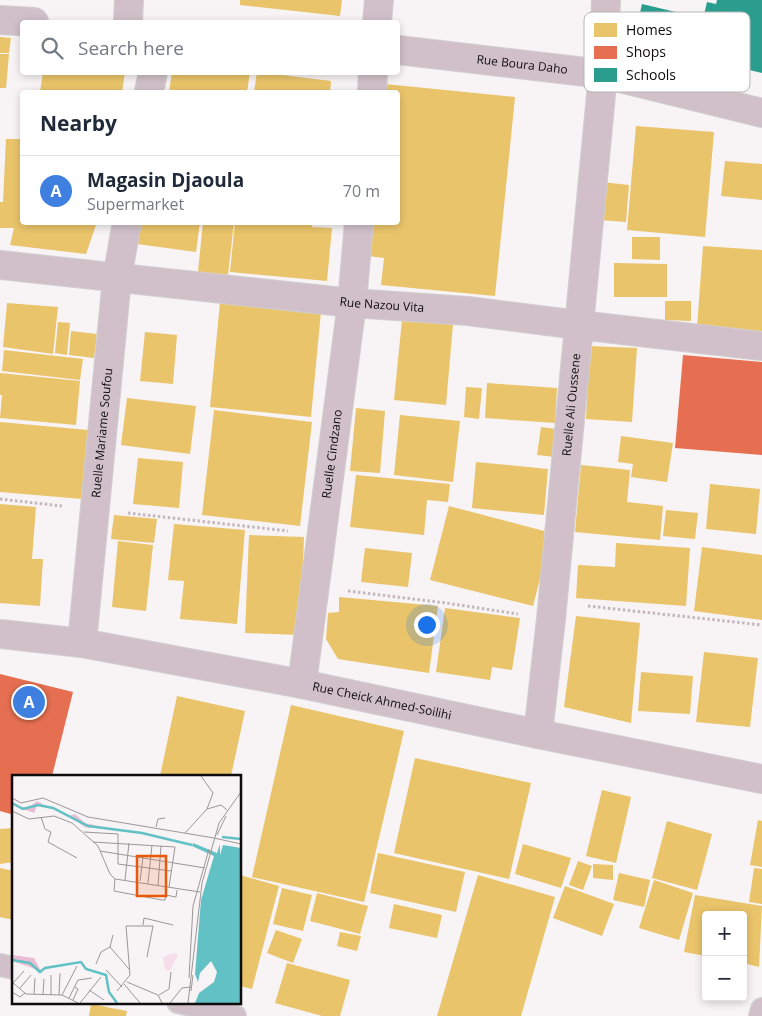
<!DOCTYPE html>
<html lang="en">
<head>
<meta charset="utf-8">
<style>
	body { margin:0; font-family:"Open Sans",sans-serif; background:#f2f2f3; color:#1f2937 }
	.controls { position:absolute; right:15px; bottom:15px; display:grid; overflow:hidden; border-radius:5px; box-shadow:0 2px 8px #0003 }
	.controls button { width:45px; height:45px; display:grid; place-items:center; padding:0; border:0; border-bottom:1px solid #e0e1e3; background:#fff; color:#1f2937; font:25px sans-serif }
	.you { position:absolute; left:426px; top:624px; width:18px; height:18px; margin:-12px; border:4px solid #fff; border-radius:50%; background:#1a73e8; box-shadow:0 0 0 8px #1a73e833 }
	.badge { display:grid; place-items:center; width:32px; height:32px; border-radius:50%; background:#615d5f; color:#fff; font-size:16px; font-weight:700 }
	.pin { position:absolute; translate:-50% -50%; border:2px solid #fff; box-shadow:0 1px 5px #0006 }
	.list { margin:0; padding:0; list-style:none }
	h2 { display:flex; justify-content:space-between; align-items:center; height:65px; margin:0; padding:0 20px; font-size:21px }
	h2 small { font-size:16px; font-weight:400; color:#747a83 }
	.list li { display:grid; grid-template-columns:32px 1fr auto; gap:15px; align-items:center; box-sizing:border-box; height:70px; padding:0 20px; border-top:1px solid #e0e1e3 }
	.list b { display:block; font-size:19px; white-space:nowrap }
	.list p { margin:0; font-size:16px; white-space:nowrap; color:#747a83 }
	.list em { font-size:16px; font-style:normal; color:#747a83 }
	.icon { flex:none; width:28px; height:28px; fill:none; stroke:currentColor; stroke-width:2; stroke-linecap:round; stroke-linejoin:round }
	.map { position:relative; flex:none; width:762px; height:1016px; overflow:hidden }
	.search { position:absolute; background:#fff; box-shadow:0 2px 8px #0003; left:20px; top:20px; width:380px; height:55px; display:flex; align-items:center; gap:12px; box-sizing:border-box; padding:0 18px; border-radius:5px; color:#747a83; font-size:19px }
	.panel { position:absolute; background:#fff; box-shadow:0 2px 8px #0003; left:20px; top:90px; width:380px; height:135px; border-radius:5px }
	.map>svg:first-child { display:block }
	.homes { fill:#e9c46a }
	.shops { fill:#e76f51 }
	.schools { fill:#2a9d8f }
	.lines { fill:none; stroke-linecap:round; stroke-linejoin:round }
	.lane-casing { stroke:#d2cfd0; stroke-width:24 }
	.street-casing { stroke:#d2cfd0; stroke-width:30 }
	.path { stroke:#c3b8be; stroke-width:3; stroke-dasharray:2.5 2.5; stroke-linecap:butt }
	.lane { stroke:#d1c0c9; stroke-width:21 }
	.street { stroke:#d1c0c9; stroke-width:28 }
	.labels { text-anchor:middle; stroke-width:5; stroke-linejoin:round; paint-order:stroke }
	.street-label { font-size:12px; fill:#0f0c0e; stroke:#fff }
	.inset-river { fill:none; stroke:#62c1c5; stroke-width:2.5 }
	.inset-road { fill:none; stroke:#9b9799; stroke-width:1 }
	.view { fill:#e8590c; fill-opacity:0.15; stroke:#e8590c; stroke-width:2.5 }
	.inset-edge { fill:none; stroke:#0f0c0e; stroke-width:2.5 }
	.key { fill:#fff; stroke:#b7b6b7; stroke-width:1 }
	.key-label { font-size:14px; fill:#0f0c0e }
</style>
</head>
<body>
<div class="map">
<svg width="762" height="1016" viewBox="0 0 762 1016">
	<rect width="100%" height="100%" fill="#f8f3f5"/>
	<path class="homes" d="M240,0H342L340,16L240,5Z
		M0,37L11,38L9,53H0Z
		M0,54H9L6,88H0Z
		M43,72H125L122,92H40Z
		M172,72H250L247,92H169Z
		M257,72L331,81L330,92H254Z
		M385,84L515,97L495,296L381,285L384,258L368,256L372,222H398V92H385Z
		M636,126L714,132L705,237L627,230Z
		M6,139H22V222H97L86,254L10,245L14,228H0V202H3Z
		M725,161L762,164V200L721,196Z
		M602,182L629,185L626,222L599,220Z
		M133,222H200L196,252L130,243Z
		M203,222H234L228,275L198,272Z
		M235,222H313L312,227L332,228L327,281L230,272Z
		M632,237H660V260L632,259Z
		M703,246L762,250V332L697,327Z
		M614,263L667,264V297H614Z
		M665,301H691V321L665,320Z
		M220,302L321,312L311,417L210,407Z
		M7,303L58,307L53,354L3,347Z
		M402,320L453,324L446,405L394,400Z
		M58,322L70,323L67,355L55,353Z
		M71,331L97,334L94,358L69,355Z
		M145,332L177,335L173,384L140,381Z
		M590,346L637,348L632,422L586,419Z
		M4,350L83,359L80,380L2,371Z
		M0,373L80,381L76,425L0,418L2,395H0Z
		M487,383L557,388L555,423L485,418Z
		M466,387L482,388L479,419L464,417Z
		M127,398L196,406L190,454L121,445Z
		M356,408L385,411L380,473L350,471Z
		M214,410L312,422L300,526L202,515Z
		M400,415L460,421L453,482L394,475Z
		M0,422L88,430L82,499L0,492Z
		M541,427L557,429L555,457L537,455Z
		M621,436L673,443L667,482L631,477L633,464L618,462Z
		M138,458L183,462L179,508L133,504Z
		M476,462L548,469L544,515L472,508Z
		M581,465L630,470L627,502L663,506L660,540L575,532Z
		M356,475L450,484L448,502L427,500L424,535L350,527Z
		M710,484L760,489L756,534L706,529Z
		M0,504L36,507L32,559H43L40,606L0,603Z
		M449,506L552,533L533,606L430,580Z
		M666,510L698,513L695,539L663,536Z
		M114,515L157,519L154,543L111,539Z
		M174,524L245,530L237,624L180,619L184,581L168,580Z
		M249,535L304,537L300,635L245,633Z
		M118,541L153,545L146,611L112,607Z
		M616,543L690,548L686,606L576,598L578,565L615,567Z
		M702,547L762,555V620L694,611Z
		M365,548L412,553L408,587L361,582Z
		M339,597L438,606L429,673L338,659L326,639L328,613L339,612Z
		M445,608L520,618L512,670L492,667L490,680L436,672Z
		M576,616L640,623L631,723L564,707Z
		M704,652L758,658L750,727L696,722Z
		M641,672L693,676L690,714L638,711Z
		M177,696L245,711L231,776H160Z
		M291,705L404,731L364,902L252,877Z
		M415,758L531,783L509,879L394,853Z
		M602,790L631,797L616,863L586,856Z
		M758,820L762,821V867L750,865Z
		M667,821L712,834L697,890L652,878Z
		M14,828V862L0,864V829Z
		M523,844L571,858L561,888L515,874Z
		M378,853L465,872L456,912L370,893Z
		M578,861L592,866L583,890L569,885Z
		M593,864L613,865V880L593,878Z
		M0,868L14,871V920L0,917Z
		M754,868L762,869V904L749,902Z
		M619,873L650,880L644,907L613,900Z
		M240,875L279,886L252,989L240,986Z
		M478,875L555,897L521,1016H437Z
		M654,880L693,893L679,940L639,928Z
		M565,886L614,904L602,936L553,918Z
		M282,888L312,895L303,931L273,924Z
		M317,893L368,906L360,934L310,921Z
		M695,895L762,906L759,967L743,963V915H706V956L684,952Z
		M394,904L442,915L437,938L389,928Z
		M276,930L302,939L293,963L267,953Z
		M340,932L361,936L357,951L337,946Z
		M287,963L350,980L340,1016H322L275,1003Z
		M91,1004L127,1011L126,1016H89Z"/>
	<path class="shops" d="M683,355L762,362V455L675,448Z
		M0,674L73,692L52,776H14V815L0,811Z"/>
	<path class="schools" d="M717,0H762V73L694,57L707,2L716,4Z
		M642,4L697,17L690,48L635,35Z"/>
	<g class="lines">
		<g class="lane-casing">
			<path id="lane" d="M0,965L14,968
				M178,1002L235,1016
				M760,1016L762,1009"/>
		</g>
		<g class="street-casing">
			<g id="street">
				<path d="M0,20L34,22"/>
				<path d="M128,22L129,0"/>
				<path d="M377,22L379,0"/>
				<path id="s1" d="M398,50L603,74L762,113"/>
				<path d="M149,92L153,72"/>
				<path d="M372,92L373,72"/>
				<path id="s2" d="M0,265L352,303L468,311L579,325L762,346"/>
				<path id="s3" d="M0,634L82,643L302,684L538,734L762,779"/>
				<path id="s4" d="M82,643L117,278L127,222"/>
				<path id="s5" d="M302,684L352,303L359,222"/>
				<path id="s6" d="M538,734L551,619L603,74L606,0"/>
			</g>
		</g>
		<path class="path" d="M0,499L62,506
			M128,513L288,531
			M348,591L446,603L518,614
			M588,606L762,625"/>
		<use href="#lane" class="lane"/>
		<use href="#street" class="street"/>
	</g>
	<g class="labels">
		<g class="street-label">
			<text dy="4" stroke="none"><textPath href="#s1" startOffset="125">Rue Boura Daho</textPath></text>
			<text dy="4" stroke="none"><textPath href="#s2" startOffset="384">Rue Nazou Vita</textPath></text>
			<text dy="4" stroke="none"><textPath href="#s6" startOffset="331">Ruelle Ali Oussene</textPath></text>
			<text dy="4" stroke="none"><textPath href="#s4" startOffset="211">Ruelle Mariame Soufou</textPath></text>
			<text dy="4" stroke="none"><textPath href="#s5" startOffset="232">Ruelle Cindzano</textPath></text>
			<text dy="4" stroke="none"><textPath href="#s3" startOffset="388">Rue Cheick Ahmed-Soilihi</textPath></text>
		</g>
	</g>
	<g transform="translate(12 775)">
		<rect width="229" height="229" fill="#f8f3f5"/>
		<path d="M162,178L166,180L158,196L153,194L151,182Z" fill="#f7dde9"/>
		<path d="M25,26L32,30L25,31L22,38L0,30L16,33ZM63,39L73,48L104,55L73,52L57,41ZM0,180L22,183L29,196L0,186Z" fill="#ebbdd4"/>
		<path d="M181,68L205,78L208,69V80L211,70L229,73V228H183L187,218L202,207L205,197L199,186L188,198L186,207L183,199L189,125L202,81L180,71Z" fill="#62c1c5"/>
		<path class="inset-river" d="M0,28L11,34L26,30L41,33L76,51L130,58L180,70M210,62L229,64M0,185L18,188L28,197L33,193L69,187L74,194L94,200L97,217L105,228"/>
		<path class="inset-road" d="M189,1L201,18L195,34M0,23L9,28L31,23L76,42L202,63M0,36L17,44L42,41L60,48L86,71L98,99L103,104L188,117M29,42L33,54L39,57L36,67L65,83M144,52L146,44L153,43M72,57L106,59V89L159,96M173,58L195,34L209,30L215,35M205,60L214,41M202,63L229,69M81,67L163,72L157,112M88,76L193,93M103,104L102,116L150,125H153L154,120L164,122L165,115M113,105L117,68M128,106L131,82M136,108L140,70M146,110L149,71M131,150L132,143L161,150M101,160L98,172L117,194M84,189L89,177L98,172M94,195L110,212M177,203L181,131L197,74M0,207L14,219L50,220L66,228M115,207L146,220L150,228M1,208L12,196M112,209L128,228M8,213L19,200M77,215L92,225M105,216L118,200L114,151H141L135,182M179,216L181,200M0,217L8,222L13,218M22,219L23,203M31,219L32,204M39,220V200M47,220L48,198M50,220L65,191M147,220L157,214L159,197M57,223L66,205L80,203M61,225L66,214L63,212M68,228L89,202M158,228L170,213L179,212M176,228L190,108L207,48L229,17"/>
		<path class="view" d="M125,81H154V121H125Z"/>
		<rect width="229" height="229" class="inset-edge"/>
	</g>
	<rect x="584" y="12" width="166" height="80" rx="8" class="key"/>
	<rect x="594" y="23" width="23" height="14" fill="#e9c46a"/>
	<rect x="594" y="46" width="23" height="13" fill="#e76f51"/>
	<rect x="594" y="68" width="23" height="14" fill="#2a9d8f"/>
	<g class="key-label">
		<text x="626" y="35">Homes</text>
		<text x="626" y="57">Shops</text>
		<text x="626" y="80">Schools</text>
	</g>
</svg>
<div class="controls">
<button>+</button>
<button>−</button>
</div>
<div class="you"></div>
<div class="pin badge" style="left:29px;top:702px;background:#3f7fe0">A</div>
<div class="search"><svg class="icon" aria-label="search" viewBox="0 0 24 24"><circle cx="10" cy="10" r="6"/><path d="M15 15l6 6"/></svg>Search here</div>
<section class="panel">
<h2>Nearby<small></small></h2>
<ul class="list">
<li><span class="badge" style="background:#3f7fe0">A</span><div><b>Magasin Djaoula</b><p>Supermarket</p></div><em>70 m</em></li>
</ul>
</section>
</div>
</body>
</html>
